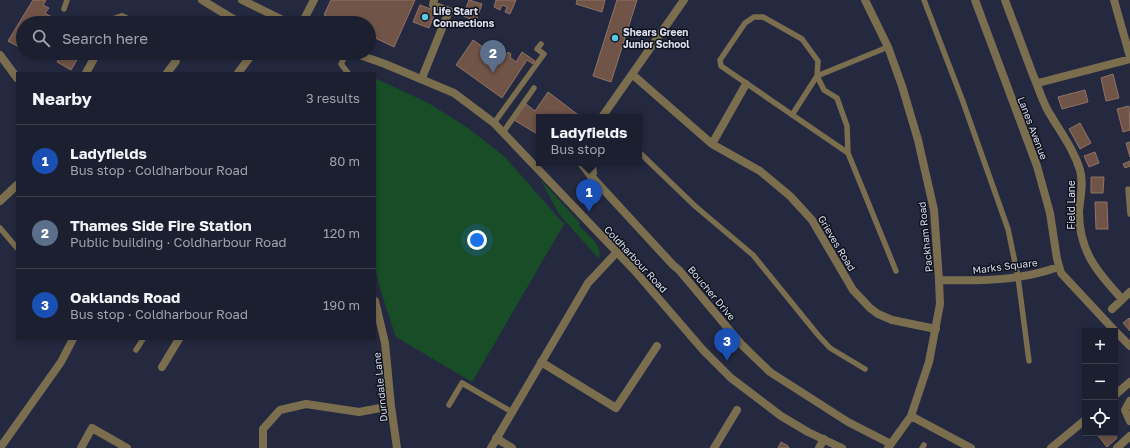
<!DOCTYPE html>
<html lang="en">
<head>
<meta charset="utf-8">
<style>
	body { margin:0; font-family:"Golos Text",sans-serif; background:#242738; color:#f1f3f6 }
	.controls { position:absolute; right:12px; bottom:12px; display:grid; overflow:hidden; border-radius:0px; box-shadow:0 2px 6px #0003 }
	.controls button { width:36px; height:36px; display:grid; place-items:center; padding:0; border:0; border-bottom:1px solid #393d4c; background:#1b1f30; color:#f1f3f6; font:20px sans-serif }
	.you { position:absolute; left:477px; top:240px; width:14px; height:14px; margin:-10px; border:3px solid #fff; border-radius:50%; background:#1a73e8; box-shadow:0 0 0 6px #1a73e833 }
	.badge { display:grid; place-items:center; width:26px; height:26px; border-radius:50%; background:#5ac8e5; color:#fff; font-size:13px; font-weight:700 }
	.pin { position:absolute; translate:-50% -33px; filter:drop-shadow(0 1px 2px #0008) }
	.pin::after { content:''; position:absolute; top:21px; width:14px; height:12px; background:inherit; clip-path:polygon(0 0,100% 0,50% 100%) }
	.popup { position:absolute; left:536px; top:114px; width:106px; height:52px; box-sizing:border-box; display:grid; place-content:center; border-radius:0px; background:#1b1f30; filter:drop-shadow(0 1px 3px #0005); font-size:13px; white-space:nowrap; color:#a0a2ab }
	.popup b { font-size:15px; color:#f1f3f6 }
	.popup::after { content:''; position:absolute; left:50%; top:100%; margin-left:-8px; border:8px solid transparent; border-top-color:#1b1f30 }
	.list { margin:0; padding:0; list-style:none }
	h2 { display:flex; justify-content:space-between; align-items:center; height:52px; margin:0; padding:0 16px; font-size:17px }
	h2 small { font-size:13px; font-weight:400; color:#a0a2ab }
	.list li { display:grid; grid-template-columns:26px 1fr auto; gap:12px; align-items:center; box-sizing:border-box; height:72px; padding:0 16px; border-top:1px solid #393d4c }
	.list b { display:block; font-size:15px; white-space:nowrap }
	.list p { margin:0; font-size:13px; white-space:nowrap; color:#a0a2ab }
	.list em { font-size:13px; font-style:normal; color:#a0a2ab }
	.icon { flex:none; width:22px; height:22px; fill:none; stroke:currentColor; stroke-width:2; stroke-linecap:round; stroke-linejoin:round }
	.map { position:relative; flex:none; width:1130px; height:448px; overflow:hidden }
	.search { position:absolute; background:#1b1f30; box-shadow:0 2px 6px #0003; left:16px; top:16px; width:360px; height:44px; display:flex; align-items:center; gap:10px; box-sizing:border-box; padding:0 14px; border-radius:22px; color:#a0a2ab; font-size:15px }
	.panel { position:absolute; background:#1b1f30; box-shadow:0 2px 6px #0003; left:16px; top:72px; width:360px; height:268px; border-radius:0px }
	.map>svg:first-child { display:block }
	.green { fill:#194d28 }
	.building { fill:#705448; stroke:#8f7265 }
	.lines { fill:none; stroke-linecap:round; stroke-linejoin:round }
	.service { stroke:#7b6e4f; stroke-width:5.5 }
	.minor { stroke:#7b6e4f; stroke-width:8 }
	.tertiary { stroke:#7b6e4f; stroke-width:8 }
	.poi-dot { fill:#5ac8e5; stroke:#10131d; stroke-width:1.5 }
	.labels { text-anchor:middle; stroke-width:3; stroke-linejoin:round; paint-order:stroke }
	.poi-label { font-size:10px; font-weight:bold; fill:#d9ddec; stroke:#10131d; text-anchor:start }
	.street-label { font-size:10px; fill:#d9ddec; stroke:#10131d }
</style>
</head>
<body>
<div class="map">
<svg width="1130" height="448" viewBox="0 0 1130 448">
	<rect width="100%" height="100%" fill="#242940"/>
	<path class="green" d="M375,78L430,104L468,128L505,157L564,224L472,382L396,337L381,292L375,267Z
		M540,179L580,223L579,226C587,234 604,246 599,259L559,214Z"/>
	<path class="building" d="M33,0H46L43,5L49,8L45,13L62,23H23V49L8,41Z
		M331,0H415L394,47L369,35V23H342L324,15Z
		M469,0L482,4L476,21L463,16Z
		M496,0H516L510,14L505,12L507,7L502,5L500,10L494,7Z
		M577,0H605L602,12L576,4Z
		M617,0H637L611,82L593,76Z
		M420,5L436,11L429,28L413,22Z
		M473,40L502,60L508,52L511,54L510,57L516,62L522,52L535,61L533,64L527,60L502,98L456,65Z
		M62,53H81L71,70L57,62Z
		M1113,74L1119,98L1106,101L1101,78Z
		M1085,90L1088,102L1062,109L1058,97Z
		M548,92L581,117H539V135L514,120L526,104L535,111Z
		M1129,106L1130,130L1123,132L1117,109Z
		M1080,123L1091,143L1080,149L1069,129Z
		M1130,142V157L1126,143Z
		M1095,152L1099,163L1089,167L1084,156Z
		M1130,161V166L1125,168L1123,164Z
		M1091,177H1104L1103,193H1091Z
		M1095,202H1107L1108,229H1096Z
		M1129,318L1130,319V331L1123,323Z
		M1096,433H1113L1117,438L1107,447Z
		M781,442L788,446L789,448H778Z"/>
	<g class="lines">
		<path class="service" d="M924,0L962,99L1008,229L1018,277L1029,361
			M64,9L67,0
			M347,53L341,64L348,73
			M792,115L817,76L888,47
			M494,123L544,54L537,49L541,44
			M504,131L534,88
			M639,152L695,206L753,255L818,335L830,348L865,369
			M848,153L721,66L720,60L745,23L754,17H763L802,39L818,61L817,76L824,90L837,98L847,126L848,153L896,271
			M1128,189L1130,214
			M0,228L17,248
			M136,350L143,339
			M449,405L462,383L512,412
			M922,448L924,445"/>
		<path class="minor" d="M202,0L240,23
			M865,0L888,47L902,86L918,140L934,210L939,280L940,304L929,362L911,416L888,448
			M975,0L1037,166L1050,213L1057,259L1061,273L1115,331
			M1005,0L1033,75C1038,86 1041,98 1047,109C1058,129 1073,147 1080,170C1084,183 1080,198 1079,212C1079,251 1097,272 1122,299
			M1114,0L1130,57
			M113,23L116,19L122,17L134,23
			M0,55L17,78
			M86,73L97,53
			M167,73L176,61V53
			M238,73L253,53
			M633,75L712,144L760,171L790,196L812,220L853,290L870,308L878,314L892,320L936,329
			M422,78L449,11L433,5L434,0
			M1038,83L1130,59
			M602,117L684,0
			M712,144L746,84
			M581,163L591,176L673,265L679,270L742,345L770,372L848,422L891,444
			M591,176L593,173L592,163
			M0,201L17,185
			M939,280C980,281 1020,281 1058,267
			M375,301L385,343L391,406L397,448
			M1112,309L1130,292
			M1115,331L1130,346
			M541,362L616,408L657,346
			M162,367L179,339
			M1115,395L1130,382
			M1130,401L1125,410L1130,421
			M911,416L971,448
			M496,438L512,448
			M0,448L61,362L73,339
			M81,448L92,428L127,448
			M263,448V429L280,410L306,404L359,412L391,406
			M491,448L588,283L617,252
			M714,448L737,410
			M819,448L824,439
			M1051,448L1085,420
			M1117,448L1130,436"/>
		<path class="tertiary" d="M242,0L289,23
			M302,23L314,0
			M354,53L385,64L454,93L494,123L634,270L703,350L731,378L781,416L808,432L842,448"/>
	</g>
	<g class="poi-dot">
		<circle cx="425" cy="17" r="4"/>
		<circle cx="615" cy="38" r="4"/>
	</g>
	<g class="labels">
		<g class="poi-label">
			<text x="433" y="15">Life Start<tspan x="433" dy="12">Connections</tspan></text>
			<text x="623" y="36">Shears Green<tspan x="623" dy="12">Junior School</tspan></text>
		</g>
		<g class="street-label">
			<text transform="translate(1033 128) rotate(69)" y="4">Lanes Avenue</text>
			<text transform="translate(1071 205) rotate(-90)" y="4">Field Lane</text>
			<text transform="translate(925 237) rotate(-96)" y="4">Packham Road</text>
			<text transform="translate(837 243) rotate(59)" y="4">Grieves Road</text>
			<text transform="translate(636 259) rotate(47)" y="4">Coldharbour Road</text>
			<text transform="translate(1005 266) rotate(-7)" y="4">Marks Square</text>
			<text transform="translate(712 293) rotate(50)" y="4">Boucher Drive</text>
			<text transform="translate(380 387) rotate(-96)" y="4">Durndale Lane</text>
		</g>
	</g>
</svg>
<div class="controls">
<button>+</button>
<button>−</button>
<button><svg class="icon" aria-label="locate" viewBox="0 0 24 24"><circle cx="12" cy="12" r="6"/><path d="M12 2v4M12 18v4M2 12h4M18 12h4"/></svg></button>
</div>
<div class="you"></div>
<div class="pin badge" style="left:589px;top:212px;background:#1a4fb4">1</div>
<div class="popup"><b>Ladyfields</b>Bus stop</div>
<div class="pin badge" style="left:493px;top:73px;background:#5c6f8a">2</div>
<div class="pin badge" style="left:727px;top:361px;background:#1a4fb4">3</div>
<div class="search"><svg class="icon" aria-label="search" viewBox="0 0 24 24"><circle cx="10" cy="10" r="6"/><path d="M15 15l6 6"/></svg>Search here</div>
<section class="panel">
<h2>Nearby<small>3 results</small></h2>
<ul class="list">
<li><span class="badge" style="background:#1a4fb4">1</span><div><b>Ladyfields</b><p>Bus stop · Coldharbour Road</p></div><em>80 m</em></li>
<li><span class="badge" style="background:#5c6f8a">2</span><div><b>Thames Side Fire Station</b><p>Public building · Coldharbour Road</p></div><em>120 m</em></li>
<li><span class="badge" style="background:#1a4fb4">3</span><div><b>Oaklands Road</b><p>Bus stop · Coldharbour Road</p></div><em>190 m</em></li>
</ul>
</section>
</div>
</body>
</html>
